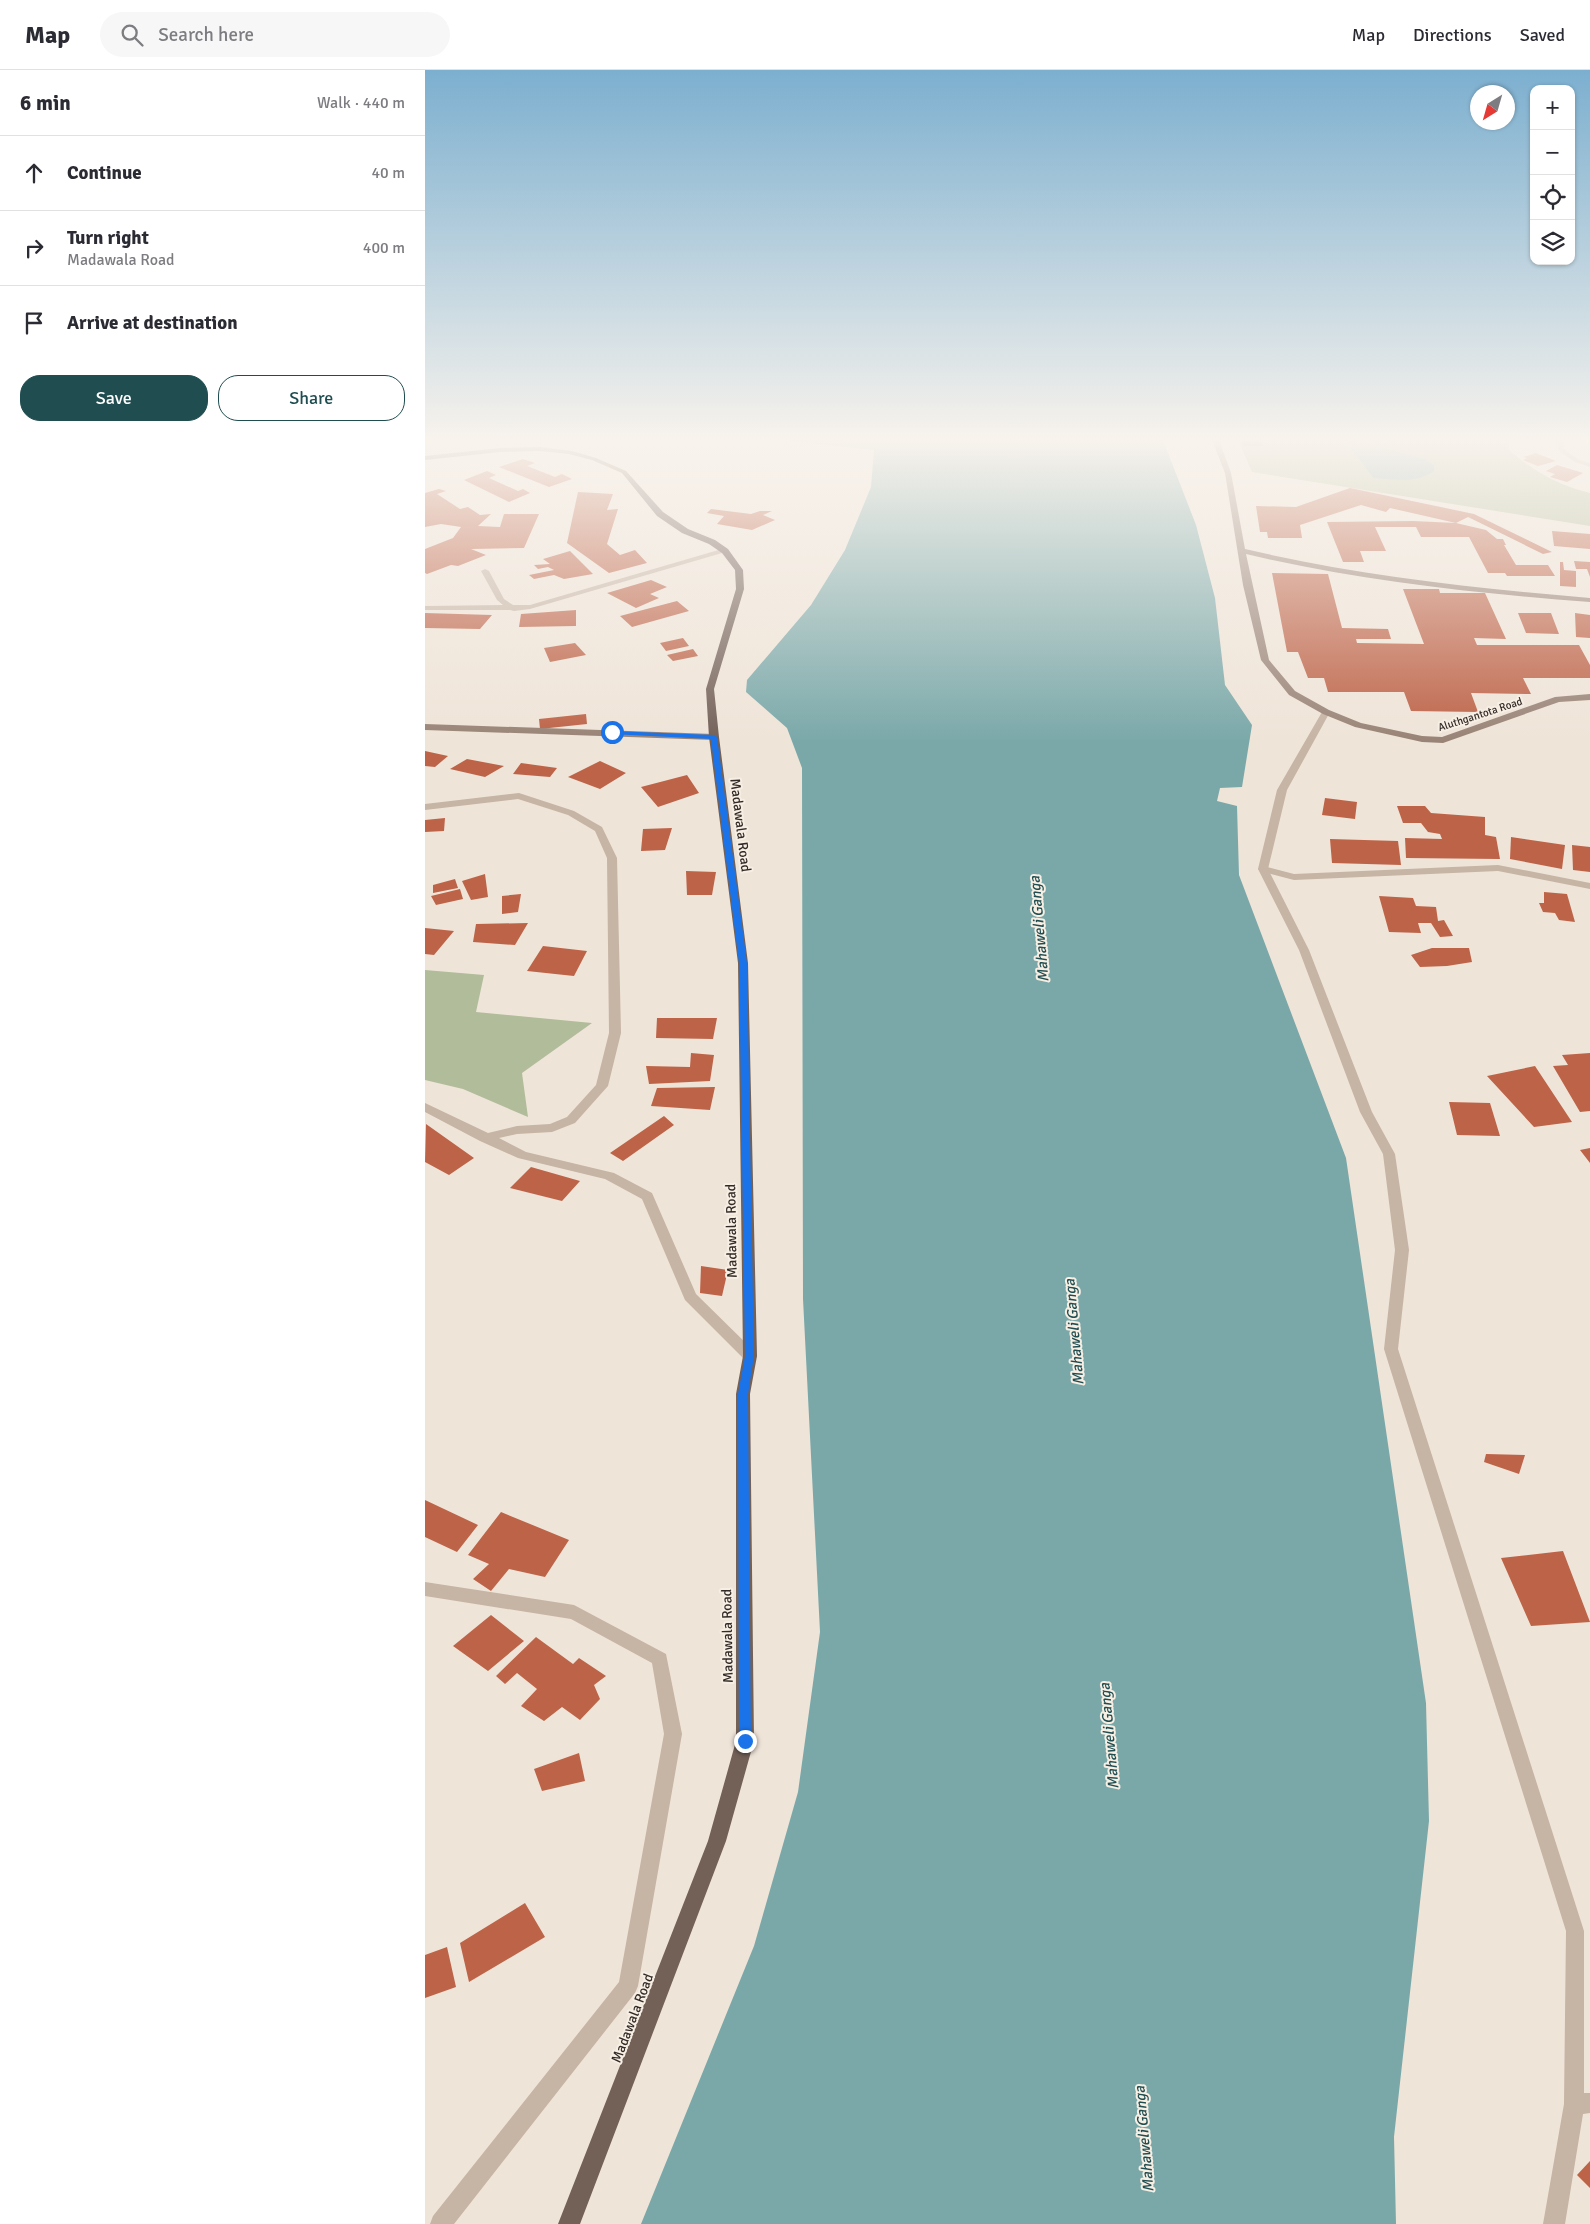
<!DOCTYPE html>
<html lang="en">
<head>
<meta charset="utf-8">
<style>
	body { margin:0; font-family:Signika,sans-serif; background:#f7f7f7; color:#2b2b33 }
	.controls { position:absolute; right:15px; top:15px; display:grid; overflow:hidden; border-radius:10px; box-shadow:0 1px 4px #0004 }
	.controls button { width:45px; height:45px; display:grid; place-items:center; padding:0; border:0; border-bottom:1px solid #e1e1e2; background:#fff; color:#2b2b33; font:25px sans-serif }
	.compass { position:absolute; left:1045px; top:15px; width:45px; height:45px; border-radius:50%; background:#fff; box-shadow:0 1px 4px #0004; rotate:217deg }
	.stop { position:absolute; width:15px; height:15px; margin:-11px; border:4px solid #1a73e8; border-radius:50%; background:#fff }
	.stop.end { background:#1a73e8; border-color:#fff; box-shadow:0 1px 5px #0008 }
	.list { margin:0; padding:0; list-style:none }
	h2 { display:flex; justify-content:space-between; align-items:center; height:65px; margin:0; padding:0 20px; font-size:21px }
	h2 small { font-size:16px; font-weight:400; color:#7c7c81 }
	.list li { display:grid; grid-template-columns:32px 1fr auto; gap:15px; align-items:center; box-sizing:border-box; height:75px; padding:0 20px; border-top:1px solid #e1e1e2 }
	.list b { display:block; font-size:19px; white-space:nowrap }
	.list p { margin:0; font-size:16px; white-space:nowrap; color:#7c7c81 }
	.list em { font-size:16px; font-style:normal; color:#7c7c81 }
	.actions { display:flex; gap:10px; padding:15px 20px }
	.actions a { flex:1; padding:11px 0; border:1px solid #1f4d50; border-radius:20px; text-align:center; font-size:18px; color:#1f4d50 }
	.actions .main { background:#1f4d50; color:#fff }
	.icon { flex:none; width:28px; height:28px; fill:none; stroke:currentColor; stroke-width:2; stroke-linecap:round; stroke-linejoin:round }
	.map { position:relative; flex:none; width:1165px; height:2154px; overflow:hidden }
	header { display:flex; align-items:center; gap:30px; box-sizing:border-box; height:70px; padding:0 25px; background:#fff; border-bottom:1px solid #e1e1e2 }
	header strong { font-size:24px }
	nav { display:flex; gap:28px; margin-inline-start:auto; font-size:18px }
	.search { width:350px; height:45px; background:#f7f7f7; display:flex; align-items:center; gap:12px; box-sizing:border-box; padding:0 18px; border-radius:28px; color:#7c7c81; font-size:19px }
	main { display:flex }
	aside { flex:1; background:#fff }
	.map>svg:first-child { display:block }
	.green { fill:#b1bc9a; fill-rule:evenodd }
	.water { fill:#7aa8a9 }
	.building { fill:#bd6348 }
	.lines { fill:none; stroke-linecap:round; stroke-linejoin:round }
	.lane { fill:#c6b4a5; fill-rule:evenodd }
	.street { fill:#c6b4a5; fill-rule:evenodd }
	.secondary { fill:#998377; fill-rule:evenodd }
	.primary { fill:#736158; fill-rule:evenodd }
	.route { fill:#1a73e8 }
	.labels { text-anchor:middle; stroke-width:4; stroke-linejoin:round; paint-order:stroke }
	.far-street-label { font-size:11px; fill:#322a26; stroke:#f7eee4 }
	.street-label { font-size:14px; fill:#322a26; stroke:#f7eee4 }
	.water-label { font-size:15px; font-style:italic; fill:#1f4d50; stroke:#f7eee4 }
</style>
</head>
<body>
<header>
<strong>Map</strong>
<div class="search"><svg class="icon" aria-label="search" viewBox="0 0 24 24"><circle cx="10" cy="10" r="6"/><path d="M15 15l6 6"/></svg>Search here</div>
<nav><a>Map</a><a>Directions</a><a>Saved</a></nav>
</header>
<main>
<aside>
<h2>6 min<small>Walk · 440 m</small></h2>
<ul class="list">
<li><svg class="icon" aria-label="ahead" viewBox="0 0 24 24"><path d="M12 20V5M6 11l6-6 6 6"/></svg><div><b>Continue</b></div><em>40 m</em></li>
<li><svg class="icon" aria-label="right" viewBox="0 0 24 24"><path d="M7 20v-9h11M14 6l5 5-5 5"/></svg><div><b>Turn right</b><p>Madawala Road</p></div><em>400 m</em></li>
<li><svg class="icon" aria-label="arrive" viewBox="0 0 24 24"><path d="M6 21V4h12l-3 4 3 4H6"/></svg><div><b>Arrive at destination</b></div></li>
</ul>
<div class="actions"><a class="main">Save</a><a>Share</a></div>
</aside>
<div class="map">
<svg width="1165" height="2154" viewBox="0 0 1165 2154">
	<rect width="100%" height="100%" fill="#efe4d8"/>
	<path class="green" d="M813,370H1084V380C1108,401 1134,416 1165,423V456L827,402ZM918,374L932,378L954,376L1000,389L948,408L925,378Z
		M0,900L59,905L51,942L167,953L97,1003L103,1047L38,1019L0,1010Z"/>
	<path class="water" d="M358,370H738L771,455L790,528L800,615L827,655L817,717L795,718L792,731L812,736L814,805L921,1088L1001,1633L1004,1751L969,2067L971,2154H216L329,1876L373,1722L395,1562L378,1229L377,698L362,658L321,622L322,610L386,535L420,480L446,417L449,380Z
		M914,373L932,378L954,376L1000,389L1009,395V401C992,414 968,409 948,408L925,378Z"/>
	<path class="building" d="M816,370H836L838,376H818Z
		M1111,383L1131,391L1113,396L1098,390L1102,388L1098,387Z
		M98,389L110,393L102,396L130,407L137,404L147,409L124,417L74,397Z
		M1132,395L1158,403L1142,412L1125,407L1130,404L1121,401Z
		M62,401L71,405L64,408L93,421L98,419L105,423L84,432L39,410Z
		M925,418L1049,444L1127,482L1118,484L1043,447L1031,453L1061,460L1072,469H1078L1081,475H1079L1091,495H1123L1130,506H1082L1080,503H1063L1044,467H996L991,457H950L961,481H935L939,492H918L902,452L988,451L1031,453L965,438L961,442L936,435L875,455L877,468H843L842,462H835L831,436L871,437Z
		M14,419L21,421L12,424L35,439L43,437L55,445L66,444L53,456L75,457L79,444H114L99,478L46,479L61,485L33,496L26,495L2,504L0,503V479L28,468L36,457L16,454L0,457V423Z
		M153,422L188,424L182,440L193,439L182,474L195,485L210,480L222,493L184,503L142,473Z
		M286,439L326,444L335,441H347L338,445L350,450L327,460L292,454L299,446L282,443Z
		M1127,461L1165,464V479L1129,476Z
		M145,481L168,504L139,509L129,505L109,509L104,505L129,500L123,497L113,499L109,495L125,494L118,489Z
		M1149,491L1165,492V507L1162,499H1151Z
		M1135,492H1138L1139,500L1151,501V517L1135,516Z
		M847,503L903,504L917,558L963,559L966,569H931L932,573L999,574L978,519H1014L1015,523H1060L1081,569L1049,568L1052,575H1154L1165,595V608H1098L1106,624L1046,623L1053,642L986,641L979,622H903L899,608H883L873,582H862Z
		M226,510L242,517L225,524L234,528L211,538L182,523Z
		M252,531L264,541L207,557L195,546Z
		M151,540V556L94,557L96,544Z
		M0,543L67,545L55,559L0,558Z
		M1093,543H1126L1134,564L1101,563Z
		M1150,543L1165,545V568L1151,567Z
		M258,568L264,576L241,581L235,573Z
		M150,573L161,585L125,592L119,578Z
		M268,579L273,586L248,591L242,585Z
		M161,644L162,654L115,659L114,649Z
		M0,681L23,686L10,697L0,696Z
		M42,689L79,696L60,707L25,699Z
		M175,691L201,703L175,719L143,707Z
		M96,693L132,698L125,707L88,704Z
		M262,705L274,723L233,737L216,717Z
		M900,728L932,732L930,749L897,745Z
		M972,736H1000L1006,743L1060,747V765L1071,767L1075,789L981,788L980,768L1017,769L1015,764L1003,762L996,753H978Z
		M20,748L19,761L0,762V750Z
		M247,758L240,780L216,781L218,759Z
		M1086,767L1140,775L1137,799L1085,789Z
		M905,769L973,771L976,795L907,793Z
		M1147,775L1165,777V802L1148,800Z
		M261,801L291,802L287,825H262Z
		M60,804L63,827L46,830L37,811Z
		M30,809L33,818L8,823V815Z
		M35,819L38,829L11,835L6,826Z
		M1119,822L1142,824L1150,852L1134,850L1130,843L1118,842L1114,833H1119Z
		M96,824L93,842L77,844V826Z
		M954,826L988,828L991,836L1011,837L1013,851L1019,850L1028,866L1015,867L1006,853H993L996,863L964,862Z
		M103,853L90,875L48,872L51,854Z
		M0,858L29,861L9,885L0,884Z
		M118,876L162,881L149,906L102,901Z
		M1007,878H1044L1047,892L1022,896L995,897L986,885Z
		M232,948H292L288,969L231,968Z
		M266,983L289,985L285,1011L224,1014L221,996L265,997Z
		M1165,983V1041L1155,1042L1128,996L1143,995L1137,985Z
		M1110,996L1147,1052L1109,1057L1062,1006Z
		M290,1017L285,1040L226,1036L232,1018Z
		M1024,1032L1065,1033L1075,1066L1032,1065Z
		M239,1046L249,1055L198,1091L185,1083Z
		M1,1054L49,1088L24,1105L0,1092Z
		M1165,1078V1093L1155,1080Z
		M106,1097L155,1111L137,1131L85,1118Z
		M276,1196L303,1200L297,1226L275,1223Z
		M1061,1384L1100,1385L1094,1404L1059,1392Z
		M0,1430L53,1455L32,1482L0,1467Z
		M76,1442L144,1470L120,1507L84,1499L66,1521L48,1509L64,1494L43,1485Z
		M1138,1481L1165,1552L1106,1556L1076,1488Z
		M66,1545L99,1571L63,1601L28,1576Z
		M111,1567L148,1594L154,1588L181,1606L169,1615L175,1629L155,1650L137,1637L119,1651L96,1636L112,1619L92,1603L80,1614L71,1606Z
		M154,1683L160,1711L117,1721L109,1699Z
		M100,1833L120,1867L44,1912L35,1873Z
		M22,1877L31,1917L0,1928V1885Z
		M1165,2091V2118L1152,2105Z"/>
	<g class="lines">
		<path class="lane" d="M1132,370H1138L1139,379L1154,390L1165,393V397L1150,392L1134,381Z
			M1073,795L1165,813V819L1073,801L869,810L835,801L833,799L838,796L869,804Z"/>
		<path class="street" d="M297,479L304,481L105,539L89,541L85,540H0V536L78,535L72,530L56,501L60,499L64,501L79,529L88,535H105Z
			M901,639L905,642L862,720L843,799L884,880L947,1042L970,1084L984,1180L973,1279L1159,1861V2023H1165V2043L1158,2044L1140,2154H1118L1139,2034L1141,1861L959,1279L970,1180L958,1084L935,1042L874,880L833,799L852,720L897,642Z
			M94,723L149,741L177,757L192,788L196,963L183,1016L150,1053L127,1062L92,1064L74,1068L101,1082L189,1103L227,1123L271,1224L330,1282L332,1286L330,1290H320L260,1230L217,1129L180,1109L93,1088L55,1071L0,1042V1033L63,1063L92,1056L125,1054L142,1047L171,1015L184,963L182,788L170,761L143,745L93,729L0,740V734Z
			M0,1512L149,1535L241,1584L257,1664L213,1916L210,1923L29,2154H5L8,2146L194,1912L239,1664L227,1593L146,1549L0,1526Z"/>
		<path class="secondary" d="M787,370H794L806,403L820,479C934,506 1049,518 1165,528V532C1049,523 934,511 821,484L844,590L870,621L904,640L936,653L997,666L1017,667L1130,627L1165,624V630L1134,632L1018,673L997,672L930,657L898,644L864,625L836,590L818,515L800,403Z
			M0,654L289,664L294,667L289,670L0,660Z"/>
		<path class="primary" d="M115,377L147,381L171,388L201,401L238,442L263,459L290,470L303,479L318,500L319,519L289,619L294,667L323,893L332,1286L325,1324L329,1671L301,1771L155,2154H133L283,1771L311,1671V1324L318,1286L313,893L284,667L281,619L311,519L310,500L297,483L284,474L257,463L232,446L197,403L167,390L144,384L115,381L75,382L0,390V386L75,378Z"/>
	</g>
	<linearGradient id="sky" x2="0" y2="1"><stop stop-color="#7cafcf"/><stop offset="0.55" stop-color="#f8f3ed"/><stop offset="1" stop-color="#f8f3ed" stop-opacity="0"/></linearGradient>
	<rect width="1165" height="672" fill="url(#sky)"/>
	<path class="route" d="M187,661L289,665L292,667L322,893L329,1286L323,1324L326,1671L324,1675L320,1676L316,1675L314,1671L313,1324L320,1286L314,893L286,669L185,664Z"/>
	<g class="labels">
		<g class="far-street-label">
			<text transform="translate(1055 644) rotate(-18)" y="4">Aluthgantota Road</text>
		</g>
		<g class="street-label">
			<text transform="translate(316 755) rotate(83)" y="5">Madawala Road</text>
			<text transform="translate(306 1161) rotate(-91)" y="5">Madawala Road</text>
			<text transform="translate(302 1566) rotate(-91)" y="5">Madawala Road</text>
			<text transform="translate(207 1948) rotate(-69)" y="5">Madawala Road</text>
		</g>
		<g class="water-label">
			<text transform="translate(614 859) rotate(-95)" y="5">Mahaweli Ganga</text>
			<text transform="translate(649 1262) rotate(-95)" y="5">Mahaweli Ganga</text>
			<text transform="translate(684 1666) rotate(-95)" y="5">Mahaweli Ganga</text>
			<text transform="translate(719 2069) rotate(-95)" y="5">Mahaweli Ganga</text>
		</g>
	</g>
</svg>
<div class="controls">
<button>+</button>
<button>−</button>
<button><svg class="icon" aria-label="locate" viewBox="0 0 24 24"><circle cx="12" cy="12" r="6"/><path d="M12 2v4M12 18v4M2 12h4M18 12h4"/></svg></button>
<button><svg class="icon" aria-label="layers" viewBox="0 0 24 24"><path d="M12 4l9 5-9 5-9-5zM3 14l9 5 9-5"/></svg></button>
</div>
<svg class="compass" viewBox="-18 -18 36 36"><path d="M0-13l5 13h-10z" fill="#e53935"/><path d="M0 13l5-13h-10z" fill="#7c7c81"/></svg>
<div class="stop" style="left:187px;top:662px"></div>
<div class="stop end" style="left:320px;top:1671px"></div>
</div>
</main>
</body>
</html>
